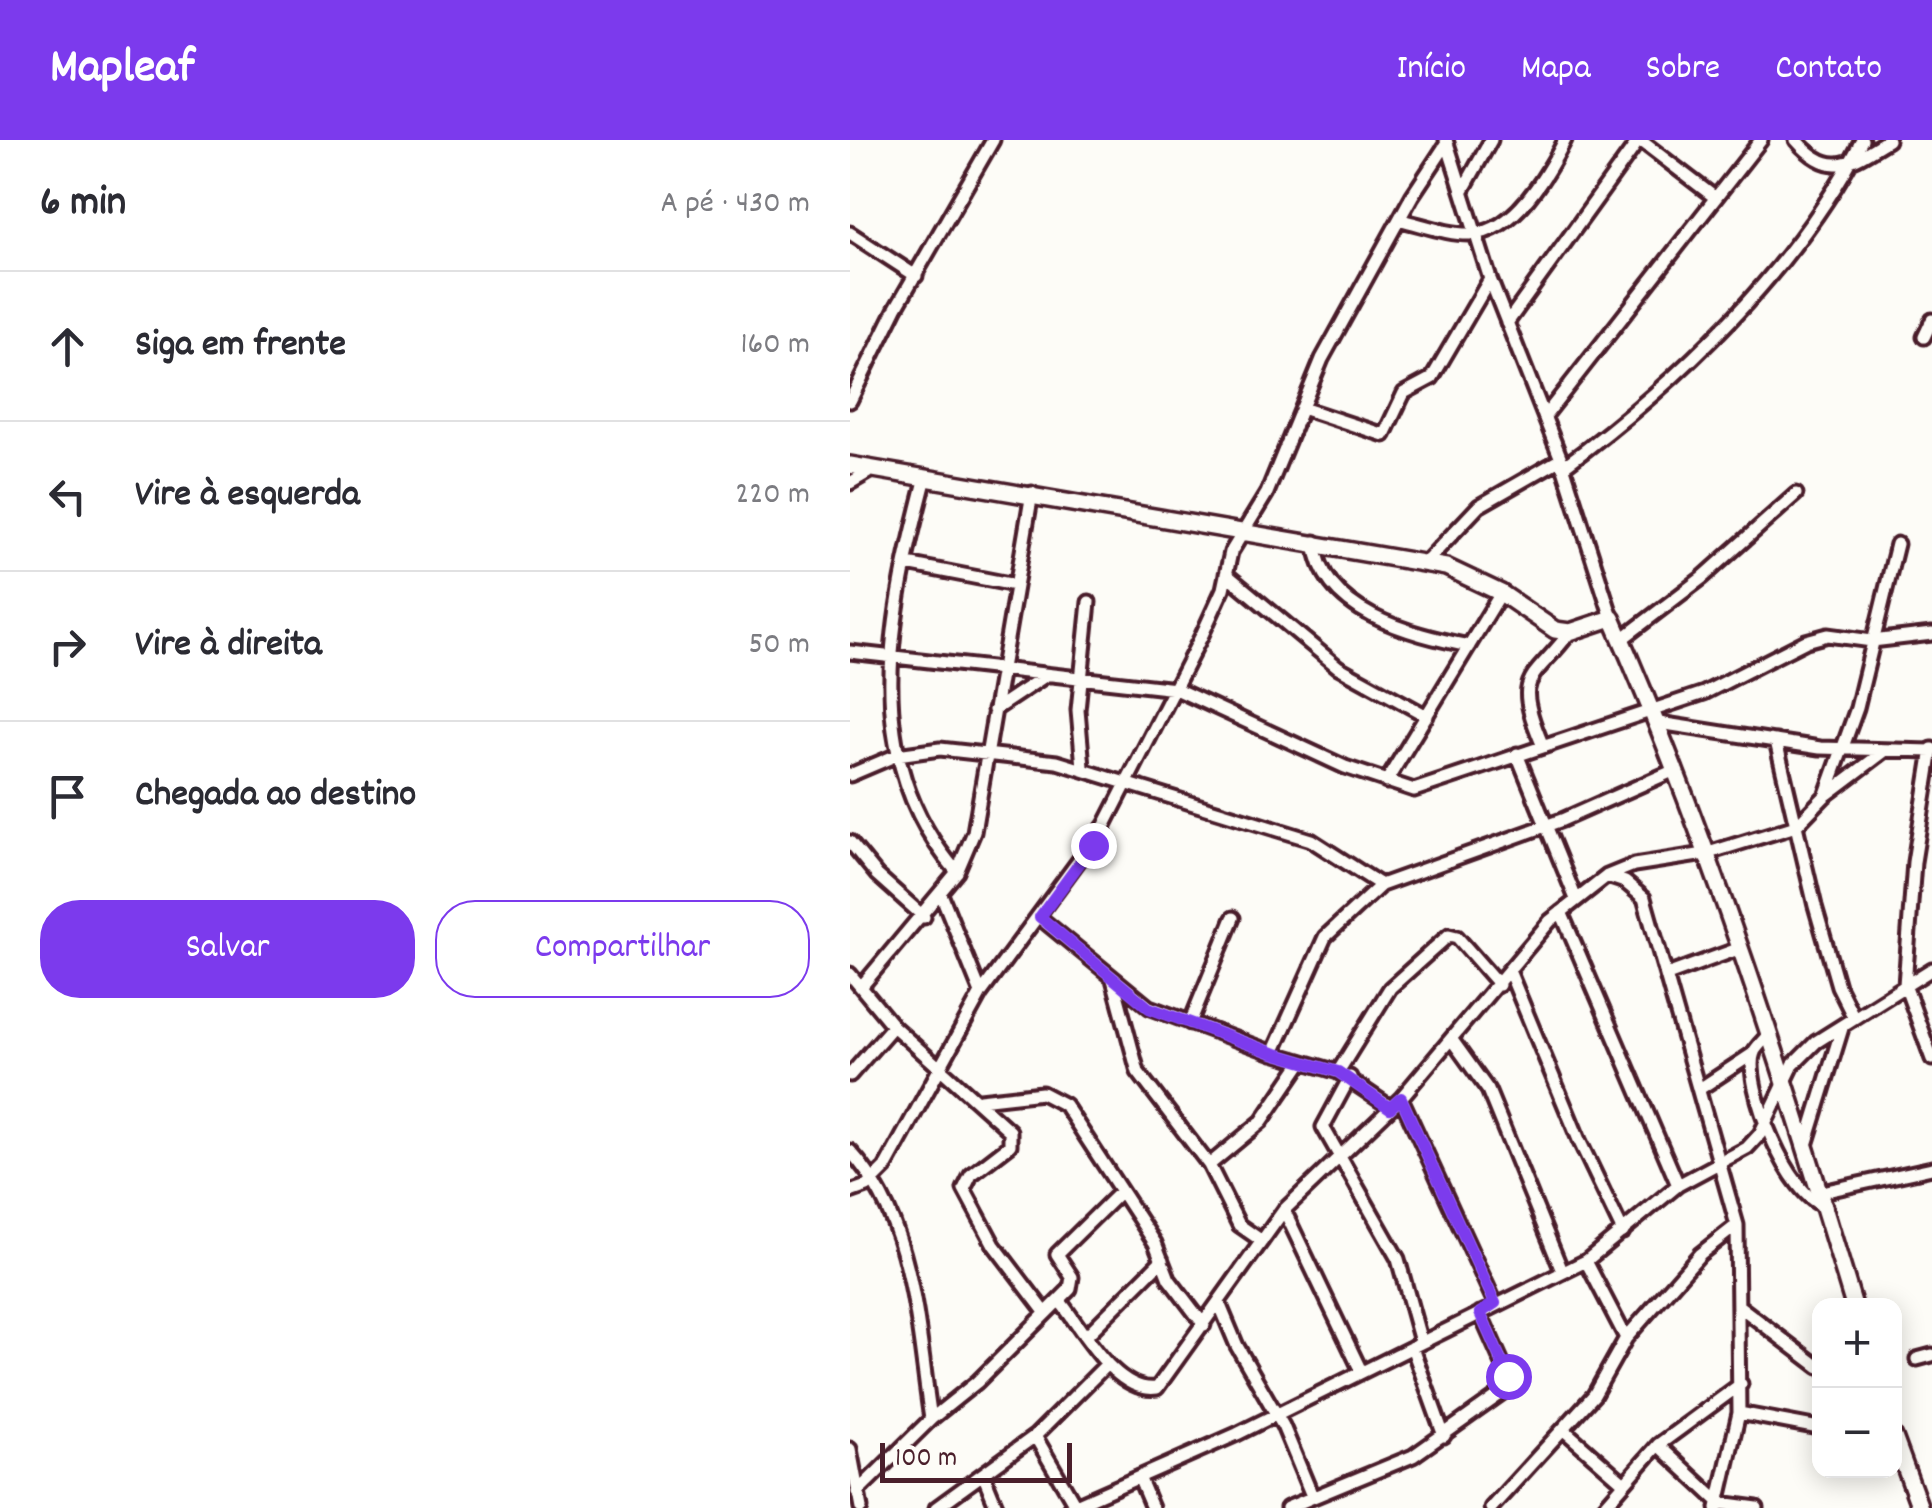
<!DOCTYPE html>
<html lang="pt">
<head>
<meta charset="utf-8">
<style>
	body { margin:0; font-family:Dekko,sans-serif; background:#f2f2f3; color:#2b2b33 }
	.controls { position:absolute; right:30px; bottom:30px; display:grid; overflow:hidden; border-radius:20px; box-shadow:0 5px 25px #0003 }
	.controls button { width:90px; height:90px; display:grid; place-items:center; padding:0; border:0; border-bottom:2px solid #e1e1e2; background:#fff; color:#2b2b33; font:50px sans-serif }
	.scale { position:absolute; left:30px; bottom:25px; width:192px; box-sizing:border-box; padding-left:10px; border:5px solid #4a1f2b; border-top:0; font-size:28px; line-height:35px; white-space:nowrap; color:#4a1f2b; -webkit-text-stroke:8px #fdfcf7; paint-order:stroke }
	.stop { position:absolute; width:30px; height:30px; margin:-22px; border:8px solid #7c3aed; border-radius:50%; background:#fff }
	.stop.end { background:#7c3aed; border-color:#fff; box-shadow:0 2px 10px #0008 }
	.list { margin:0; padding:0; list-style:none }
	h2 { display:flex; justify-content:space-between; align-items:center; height:130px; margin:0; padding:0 40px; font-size:42px }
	h2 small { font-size:32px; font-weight:400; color:#7c7c81 }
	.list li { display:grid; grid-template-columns:65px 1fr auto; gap:30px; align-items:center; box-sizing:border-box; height:150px; padding:0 40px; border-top:2px solid #e1e1e2 }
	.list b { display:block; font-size:38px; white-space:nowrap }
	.list em { font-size:32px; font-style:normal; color:#7c7c81 }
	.actions { display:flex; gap:20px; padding:30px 40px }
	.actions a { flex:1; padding:22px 0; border:2px solid #7c3aed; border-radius:40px; text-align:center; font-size:35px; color:#7c3aed }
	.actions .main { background:#7c3aed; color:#fff }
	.icon { flex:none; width:55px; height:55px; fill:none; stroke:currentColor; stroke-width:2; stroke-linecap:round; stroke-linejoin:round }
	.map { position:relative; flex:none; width:1082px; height:1368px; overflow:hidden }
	header { display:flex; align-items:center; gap:60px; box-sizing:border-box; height:140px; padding:0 50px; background:#7c3aed; color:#fff }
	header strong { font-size:48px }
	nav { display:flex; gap:55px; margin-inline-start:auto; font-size:35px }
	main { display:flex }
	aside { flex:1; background:#fff }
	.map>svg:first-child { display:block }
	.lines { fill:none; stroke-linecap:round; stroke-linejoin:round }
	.street-casing { stroke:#4a1f2b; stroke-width:19 }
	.secondary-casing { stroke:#4a1f2b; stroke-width:22 }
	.street { stroke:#fdfcf7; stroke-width:11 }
	.secondary { stroke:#fdfcf7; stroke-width:15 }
	.route { stroke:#7c3aed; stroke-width:12 }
</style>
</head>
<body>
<header>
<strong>Mapleaf</strong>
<nav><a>Início</a><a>Mapa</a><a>Sobre</a><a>Contato</a></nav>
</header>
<main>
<aside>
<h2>6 min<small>A pé · 430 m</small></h2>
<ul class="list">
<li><svg class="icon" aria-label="ahead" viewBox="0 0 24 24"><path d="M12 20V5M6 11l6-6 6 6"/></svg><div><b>Siga em frente</b></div><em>160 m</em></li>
<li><svg class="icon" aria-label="left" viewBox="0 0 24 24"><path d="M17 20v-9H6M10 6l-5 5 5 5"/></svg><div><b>Vire à esquerda</b></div><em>220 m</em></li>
<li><svg class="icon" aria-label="right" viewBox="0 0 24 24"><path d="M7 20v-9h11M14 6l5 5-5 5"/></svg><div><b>Vire à direita</b></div><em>50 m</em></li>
<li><svg class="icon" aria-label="arrive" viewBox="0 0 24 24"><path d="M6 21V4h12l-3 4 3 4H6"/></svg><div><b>Chegada ao destino</b></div></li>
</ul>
<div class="actions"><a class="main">Salvar</a><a>Compartilhar</a></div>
</aside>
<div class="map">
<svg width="1082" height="1368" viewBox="0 0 1082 1368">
	<rect width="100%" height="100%" fill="#fdfcf7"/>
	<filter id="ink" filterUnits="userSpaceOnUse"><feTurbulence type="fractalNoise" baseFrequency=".01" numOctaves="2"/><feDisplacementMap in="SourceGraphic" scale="20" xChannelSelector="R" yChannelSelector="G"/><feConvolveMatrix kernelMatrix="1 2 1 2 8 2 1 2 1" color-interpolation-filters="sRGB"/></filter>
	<g filter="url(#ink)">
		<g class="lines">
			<g class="street-casing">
				<path id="street" d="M596,0L640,139L711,319L762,478
					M790,0L863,56
					M946,0C981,40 1000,23 1038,0
					M613,50L641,0
					M551,80C573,85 599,95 622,94C665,92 698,33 715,0
					M0,93L66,136
					M657,183L789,0
					M1074,197L1082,180
					M0,261L46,168L143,0
					M452,268L534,295L554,253L582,238L640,139
					M695,276L911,0
					M713,327C827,243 947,128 1012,0
					M76,337C41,472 7,616 107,732
					M0,343L24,329
					M465,402C472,473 561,494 619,506
					M576,422L629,366L711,319
					M57,424L165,445
					M376,434L488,527L577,576
					M772,499L852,438L946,354
					M0,512L326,549L495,627L564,650L854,553L956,501L978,495L1022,501L1082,494
					M144,570L195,536
					M809,583L970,608L1082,611
					M926,601L965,766L988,846L1003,876
					M692,604C662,533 682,543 720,492
					M1082,609L1064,722L1055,845L1082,919
					M667,614L726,759
					M233,627L228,570L239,462
					M0,635L47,615L90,609L207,622L461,700L531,745
					M536,642L651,453
					M976,654L1007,568L1047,404
					M0,702L27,735L74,777
					M757,736L775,742L794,758L887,1085L889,1273L867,1368
					M91,754L131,853
					M711,772L828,1045
					M189,777L299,867L423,913L488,932L540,967
					M660,833L729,1000L773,1092
					M0,834L43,886L160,991V1005L121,1035L114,1049L144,1105L195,1172
					M817,835L888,809
					M263,839L288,932L359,1025L389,1085L412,1101
					M11,847L107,732L124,692L182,353
					M340,883L383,778
					M919,894C915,899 907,906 904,912C892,943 940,1061 976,1066
					M602,900L638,950L712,1131
					M423,913L475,797L531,745L712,680L825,630
					M488,932L540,848L599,795L607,797L649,845
					M0,935L43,886
					M500,937L473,987L548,1119L571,1202
					M851,948L904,913
					M551,958L645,1163
					M130,960L192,953L215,965L305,1103L319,1139L354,1185
					M957,1002L993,885
					M0,1011C65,1081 67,1189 81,1279L7,1352
					M359,1025L412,981L452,922
					M0,1052L17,1046L35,1028L131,853L255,685L352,495L373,449L381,412L417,353L472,219L562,56L597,3
					M972,1052L1082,1028
					M434,1070L511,1231
					M736,1121L776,1198
					M209,1160C232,1188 265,1254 307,1248L434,1070L551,958L700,781L757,736L784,725L855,714L946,686L975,656L1036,610
					M369,1163L387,1206L433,1286L462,1356
					M889,1166L969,1227
					M237,1195L312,1120
					M562,1207L594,1296
					M1067,1219L1082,1215
					M889,1273L969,1288
					M81,1279L127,1242L220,1149L222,1137L207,1114L271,1051
					M714,1290L773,1342
					M185,1296L225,1365
					M808,1305L870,1363L907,1368
					M0,1309L11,1368
					M133,1334L147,1368
					M289,1337L302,1368
					M86,1368L185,1296L257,1224
					M219,1368L387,1294L736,1121L828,1045L897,1008L910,994L943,925L966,902L1082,829
					M437,1368L563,1316L656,1250L658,1236L630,1173
					M641,1368L744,1255L776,1198L850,1114L887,1085
					M753,1368L808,1305L891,1244"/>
			</g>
			<g class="secondary-casing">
				<path id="secondary" d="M0,325L596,427L651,453L705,490L720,492L762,478C860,700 934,933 1004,1166
					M1044,1297L1070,1368"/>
			</g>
			<use href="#street" class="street"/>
			<use href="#secondary" class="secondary"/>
		</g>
	</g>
	<g class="lines" filter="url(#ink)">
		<path class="route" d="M243,705L190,777L299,868L423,913L488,932L540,968L551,958L645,1163L630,1173L658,1236"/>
	</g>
</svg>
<div class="controls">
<button>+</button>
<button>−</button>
</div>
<div class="scale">100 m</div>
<div class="stop" style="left:658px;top:1236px"></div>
<div class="stop end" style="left:243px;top:705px"></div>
</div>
</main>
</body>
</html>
